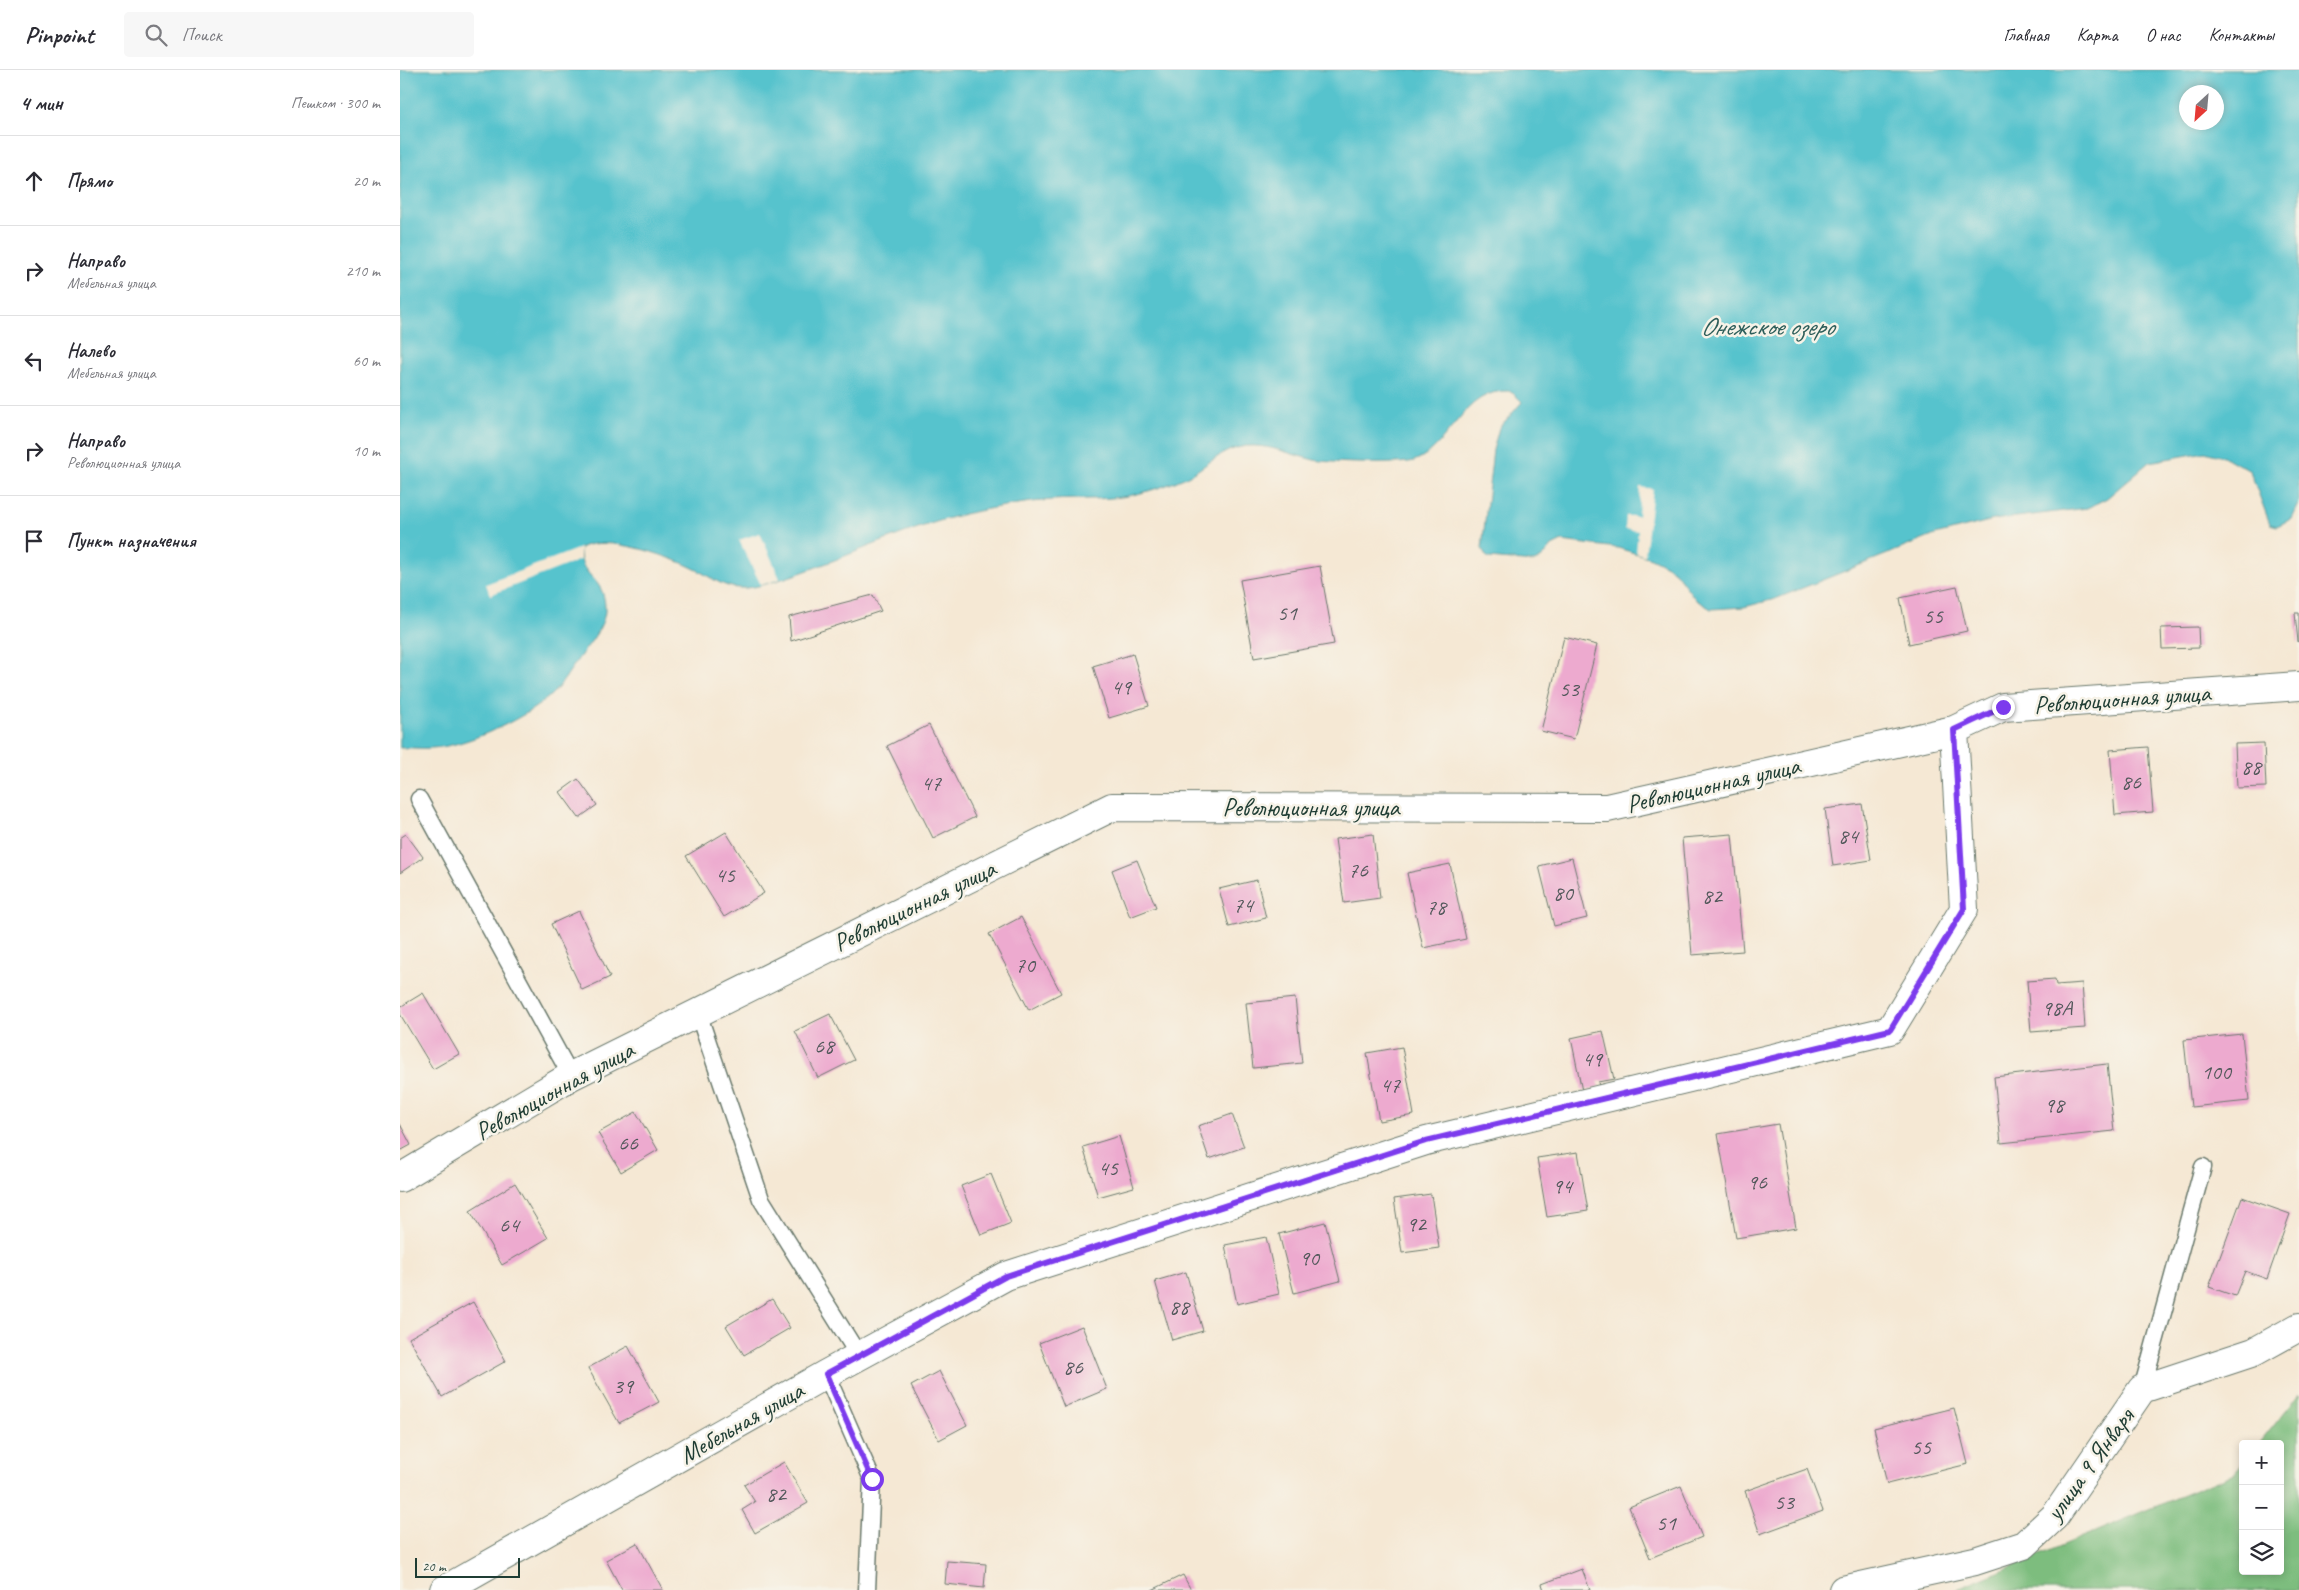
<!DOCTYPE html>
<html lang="ru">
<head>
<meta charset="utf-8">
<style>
	body { margin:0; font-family:Caveat,sans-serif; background:#f7f7f7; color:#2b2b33 }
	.controls { position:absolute; right:15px; bottom:15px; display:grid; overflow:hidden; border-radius:5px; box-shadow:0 2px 8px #0003 }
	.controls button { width:45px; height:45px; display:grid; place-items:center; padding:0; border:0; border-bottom:1px solid #e1e1e2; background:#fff; color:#2b2b33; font:25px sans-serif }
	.compass { position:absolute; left:1779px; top:15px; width:45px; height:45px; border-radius:50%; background:#fff; box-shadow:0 2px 8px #0003; rotate:206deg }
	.scale { position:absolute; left:15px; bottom:12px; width:105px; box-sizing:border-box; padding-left:5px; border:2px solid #1f3d34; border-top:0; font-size:14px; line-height:18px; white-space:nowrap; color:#1f3d34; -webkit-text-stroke:4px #f7f3e8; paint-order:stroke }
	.stop { position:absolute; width:15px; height:15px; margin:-11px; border:4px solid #7c3aed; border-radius:50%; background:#fff }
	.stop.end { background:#7c3aed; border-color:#fff; box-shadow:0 1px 5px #0008 }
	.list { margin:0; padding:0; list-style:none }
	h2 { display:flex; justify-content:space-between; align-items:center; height:65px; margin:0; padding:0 20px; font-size:21px }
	h2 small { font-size:16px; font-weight:400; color:#7c7c81 }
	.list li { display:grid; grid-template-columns:32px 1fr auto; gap:15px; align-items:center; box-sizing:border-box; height:90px; padding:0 20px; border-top:1px solid #e1e1e2 }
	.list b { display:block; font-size:19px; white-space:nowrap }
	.list p { margin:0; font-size:16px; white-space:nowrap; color:#7c7c81 }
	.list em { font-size:16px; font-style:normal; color:#7c7c81 }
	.icon { flex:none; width:28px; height:28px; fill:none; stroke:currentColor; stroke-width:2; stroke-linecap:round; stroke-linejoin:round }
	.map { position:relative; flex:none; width:1899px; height:1520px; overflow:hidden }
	header { display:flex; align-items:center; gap:30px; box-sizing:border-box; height:70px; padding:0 25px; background:#fff; border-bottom:1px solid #e1e1e2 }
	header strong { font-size:24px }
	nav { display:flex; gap:28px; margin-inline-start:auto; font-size:18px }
	.search { width:350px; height:45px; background:#f7f7f7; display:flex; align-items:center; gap:12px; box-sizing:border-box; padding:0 18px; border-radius:5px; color:#7c7c81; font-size:19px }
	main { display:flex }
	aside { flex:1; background:#fff }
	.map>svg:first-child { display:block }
	.forest { fill:#7dbd7e; stroke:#4e7d59 }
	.water { fill:#56c3cd; stroke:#3a8080; fill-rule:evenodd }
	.pier { fill:#f5e8d4 }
	.building { fill:#edaacf }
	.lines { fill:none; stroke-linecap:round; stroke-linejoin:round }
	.lane-casing { stroke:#6a796c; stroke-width:19 }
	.street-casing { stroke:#6a796c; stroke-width:30 }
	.lane { stroke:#fff; stroke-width:16 }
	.street { stroke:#fff; stroke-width:28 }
	.route { stroke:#7c3aed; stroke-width:6 }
	.labels { text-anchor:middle; stroke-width:5; stroke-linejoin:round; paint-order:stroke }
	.number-label { font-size:22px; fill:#52585b }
	.street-label { font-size:25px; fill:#1f3d34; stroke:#f7f3e8 }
	.water-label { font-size:26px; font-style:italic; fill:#2d5e5a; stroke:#f7f3e8 }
</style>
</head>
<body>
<header>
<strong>Pinpoint</strong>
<div class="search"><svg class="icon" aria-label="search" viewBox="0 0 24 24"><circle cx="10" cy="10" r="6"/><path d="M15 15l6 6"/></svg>Поиск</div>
<nav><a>Главная</a><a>Карта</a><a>О нас</a><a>Контакты</a></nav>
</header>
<main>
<aside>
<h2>4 мин<small>Пешком · 300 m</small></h2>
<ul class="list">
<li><svg class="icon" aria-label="ahead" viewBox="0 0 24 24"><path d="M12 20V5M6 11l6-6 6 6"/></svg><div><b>Прямо</b></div><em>20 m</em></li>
<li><svg class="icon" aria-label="right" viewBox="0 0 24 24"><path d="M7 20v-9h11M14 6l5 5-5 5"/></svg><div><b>Направо</b><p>Мебельная улица</p></div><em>210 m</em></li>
<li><svg class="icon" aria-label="left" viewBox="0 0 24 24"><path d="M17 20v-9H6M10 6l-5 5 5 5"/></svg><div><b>Налево</b><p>Мебельная улица</p></div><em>60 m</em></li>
<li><svg class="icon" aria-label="right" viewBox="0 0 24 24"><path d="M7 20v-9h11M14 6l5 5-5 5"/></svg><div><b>Направо</b><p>Революционная улица</p></div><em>10 m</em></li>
<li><svg class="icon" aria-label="arrive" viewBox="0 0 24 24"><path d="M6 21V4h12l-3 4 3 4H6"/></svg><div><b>Пункт назначения</b></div></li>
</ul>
</aside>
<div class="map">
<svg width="1899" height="1520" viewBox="0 0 1899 1520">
	<rect width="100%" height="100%" fill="#f7f3e8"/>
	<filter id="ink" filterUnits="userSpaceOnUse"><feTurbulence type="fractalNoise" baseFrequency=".02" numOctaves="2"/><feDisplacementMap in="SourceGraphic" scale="10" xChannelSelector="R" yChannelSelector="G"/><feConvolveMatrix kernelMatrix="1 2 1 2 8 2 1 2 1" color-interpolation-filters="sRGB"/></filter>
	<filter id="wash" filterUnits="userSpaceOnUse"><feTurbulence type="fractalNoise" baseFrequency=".0096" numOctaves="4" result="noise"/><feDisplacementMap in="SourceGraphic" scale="20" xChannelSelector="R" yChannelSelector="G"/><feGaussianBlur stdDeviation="1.12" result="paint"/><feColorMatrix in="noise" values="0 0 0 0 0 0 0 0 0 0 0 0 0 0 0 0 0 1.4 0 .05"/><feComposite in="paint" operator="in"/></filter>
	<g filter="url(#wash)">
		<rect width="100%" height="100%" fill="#f5e8d4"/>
		<path class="forest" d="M1899,1324V1520H1555L1834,1404L1843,1393V1501H1880V1374H1859Z"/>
		<path class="water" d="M0,0H1899V432L1891,449L1877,456L1870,454L1850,401L1827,388L1805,382L1749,392L1707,428L1687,438L1593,450L1535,465L1375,529L1344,537L1311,539L1296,530L1276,503L1267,496L1251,488L1218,478L1162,471L1152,476L1142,488L1134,492L1089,488L1085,485L1082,478L1093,380L1099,358L1122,332L1111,321C1061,318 1053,376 1014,391C1002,395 927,393 914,390C892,385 869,374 846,376C821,379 805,398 784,408C769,415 753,420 737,424C709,431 680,428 652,430C627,432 602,436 578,441C510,455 446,489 379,510C368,513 353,519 340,518C322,518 307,504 291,497C266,485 205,464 180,478C178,508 205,505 205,538C206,554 190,573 181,585C172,597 164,612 154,622C130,647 65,677 31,678C20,679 10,677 0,678ZM1786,22H1816V52H1786Z"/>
		<path class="pier" d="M1240,417L1253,419L1245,486L1236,483L1238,461L1225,459L1226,446H1238Z
			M360,463L380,509L361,515L339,470Z
			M180,478V490L90,525L86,514Z"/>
		<g id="blocks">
			<path class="building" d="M920,496L934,574L854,588L840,510Z
				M1557,516L1567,561L1509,574L1500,528Z
				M473,525L481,541L391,571L389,547Z
				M1895,543H1899V572H1898Z
				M1798,557L1799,578L1762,579L1761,558Z
				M1164,567L1197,575L1174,669L1141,661Z
				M733,584L749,636L709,648L693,596Z
				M529,655L575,747L533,768L487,676Z
				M1864,673L1866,717L1837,718L1835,674Z
				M1748,677L1753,742L1715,745L1710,680Z
				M178,709L197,735L179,748L160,722Z
				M1462,734L1471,790L1433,796L1425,739Z
				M326,762L364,823L324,847L286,786Z
				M6,764L23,787L0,803V768Z
				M973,764L980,828L944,833L935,769Z
				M1332,764L1343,881L1292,885L1282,768Z
				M1172,788L1187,848L1154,856L1139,796Z
				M737,790L756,837L730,847L712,800Z
				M1050,794L1066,869L1023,878L1007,803Z
				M857,810L866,848L829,857L819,819Z
				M179,841L210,907L182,920L151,854Z
				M621,847L661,923L629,940L589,864Z
				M1655,909L1656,915L1682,913L1685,958L1631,962L1627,911Z
				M23,923L59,984L33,999L0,944V937Z
				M895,928L902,993L853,998L846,933Z
				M430,944L454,990L418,1008L395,961Z
				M1203,961L1214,1009L1198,1012L1199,1017L1182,1021L1171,968Z
				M1842,964L1849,1031L1791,1037L1784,970Z
				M1002,977L1014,1045L979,1051L967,983Z
				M1707,994L1714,1061L1601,1073L1594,1007Z
				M236,1042L258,1080L221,1102L198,1063Z
				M832,1044L844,1077L809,1089L798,1056Z
				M0,1054L11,1075L0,1081Z
				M1378,1054L1396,1158L1336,1168L1318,1064Z
				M719,1066L734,1117L698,1127L683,1077Z
				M1178,1082L1188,1141L1147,1147L1137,1088Z
				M591,1104L611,1153L581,1165L561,1116Z
				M115,1113L148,1168L102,1195L70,1141Z
				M1031,1124L1039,1178L1002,1183L994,1129Z
				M1842,1127L1890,1144L1867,1209L1845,1201L1835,1226L1809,1217Z
				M925,1152L940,1211L894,1223L879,1164Z
				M866,1167L879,1224L837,1234L825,1175Z
				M786,1202L803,1261L772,1270L755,1211Z
				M372,1229L390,1258L344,1285L326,1256Z
				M73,1232L106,1291L42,1327L9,1268Z
				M682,1256L707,1319L664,1337L639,1273Z
				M228,1276L259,1332L219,1353L188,1298Z
				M539,1301L567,1355L539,1370L511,1316Z
				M1554,1338L1568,1394L1487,1414L1474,1358Z
				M384,1392L408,1433L355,1463L342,1440L355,1432L344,1415Z
				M1407,1399L1423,1441L1360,1464L1345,1421Z
				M1281,1416L1302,1467L1250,1488L1229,1437Z
				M237,1473L263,1520H222L206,1490Z
				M547,1491L586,1494L584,1518L545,1514Z
				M1182,1499L1190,1520H1144L1142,1514Z
				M783,1505L791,1520H752Z"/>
		</g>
	</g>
	<g filter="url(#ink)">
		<use href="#blocks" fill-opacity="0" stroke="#6a796c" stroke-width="1"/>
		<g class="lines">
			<g class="lane-casing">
				<path id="lane" d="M19,729L171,1006
					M298,943L361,1129L459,1286
					M426,1304L472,1409L467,1520
					M1742,1319L1803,1097"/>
			</g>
			<g class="street-casing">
				<path id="street" d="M0,1108L171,1006L712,737L1207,738L1554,660L1603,637L1899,616
					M44,1520L426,1304L606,1206L1026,1071L1490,960L1564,839L1554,660
					M1443,1520L1575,1491L1624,1475L1655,1446L1742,1319L1854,1282L1899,1257"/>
			</g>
			<use href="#lane" class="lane"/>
			<use href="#street" class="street"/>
		</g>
	</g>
	<g class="lines" filter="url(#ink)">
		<path class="route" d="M472,1409L426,1304L606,1206L1026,1071L1490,960L1564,839L1554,660L1603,637"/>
	</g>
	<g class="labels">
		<g class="number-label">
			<text x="887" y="550">51</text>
			<text x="1533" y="553">55</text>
			<text x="721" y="624">49</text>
			<text x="1169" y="626">53</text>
			<text x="1851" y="704">88</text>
			<text x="1731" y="719">86</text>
			<text x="531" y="720">47</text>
			<text x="1448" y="773">84</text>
			<text x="958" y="807">76</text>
			<text x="325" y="812">45</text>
			<text x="1163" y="830">80</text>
			<text x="1312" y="833">82</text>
			<text x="843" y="842">74</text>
			<text x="1036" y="844">78</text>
			<text x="625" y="902">70</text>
			<text x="1657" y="945">98А</text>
			<text x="424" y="983">68</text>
			<text x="1192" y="996">49</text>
			<text x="1816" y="1009">100</text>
			<text x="990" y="1022">47</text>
			<text x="1654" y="1042">98</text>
			<text x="228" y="1080">66</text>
			<text x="708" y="1105">45</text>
			<text x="1357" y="1119">96</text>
			<text x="1162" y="1123">94</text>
			<text x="1016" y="1161">92</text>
			<text x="109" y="1162">64</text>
			<text x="909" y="1195">90</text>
			<text x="779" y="1244">88</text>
			<text x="673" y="1304">86</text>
			<text x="223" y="1323">39</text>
			<text x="1521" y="1384">55</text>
			<text x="376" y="1431">82</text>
			<text x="1384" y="1439">53</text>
			<text x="1266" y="1460">51</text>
		</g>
		<g class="street-label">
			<text transform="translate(1722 628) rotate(-4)" y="9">Революционная улица</text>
			<text transform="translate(1313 714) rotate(-13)" y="9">Революционная улица</text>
			<text x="911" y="746">Революционная улица</text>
			<text transform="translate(514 835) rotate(-26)" y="9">Революционная улица</text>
			<text transform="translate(154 1020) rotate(-29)" y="9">Революционная улица</text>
			<text transform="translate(341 1352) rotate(-30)" y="9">Мебельная улица</text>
			<text transform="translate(1689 1394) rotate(-54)" y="9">улица 9 Января</text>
		</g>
		<g class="water-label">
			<text x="1367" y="265">Онежское озеро</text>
		</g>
	</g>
</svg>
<div class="controls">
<button>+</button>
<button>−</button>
<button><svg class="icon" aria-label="layers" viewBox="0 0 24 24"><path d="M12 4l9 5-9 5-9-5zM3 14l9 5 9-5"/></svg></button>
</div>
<svg class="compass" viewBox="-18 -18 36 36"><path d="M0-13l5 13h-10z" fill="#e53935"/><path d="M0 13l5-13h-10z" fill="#7c7c81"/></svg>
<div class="scale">20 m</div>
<div class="stop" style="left:472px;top:1409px"></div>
<div class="stop end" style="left:1603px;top:637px"></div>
</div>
</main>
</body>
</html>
